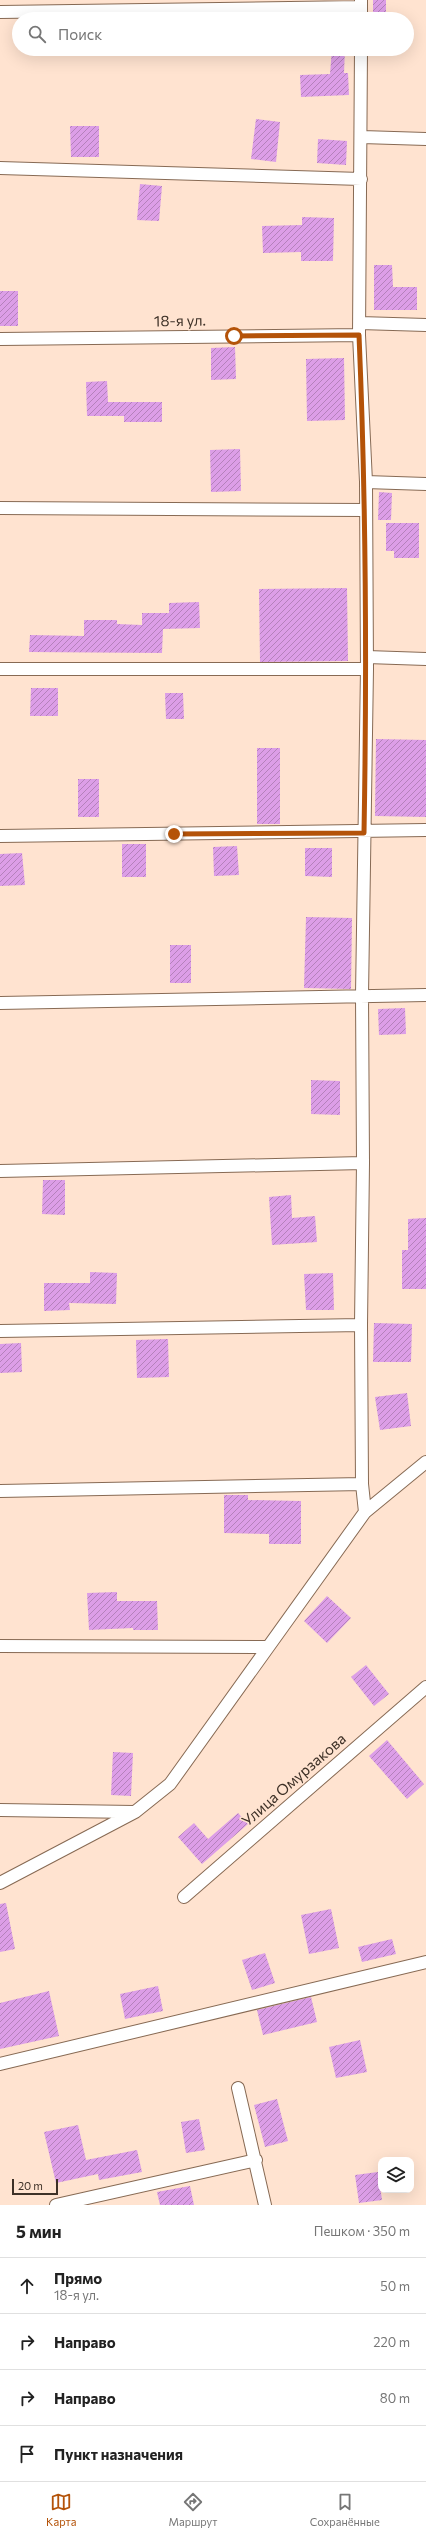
<!DOCTYPE html>
<html lang="ru">
<head>
<meta charset="utf-8">
<style>
	body { margin:0; font-family:Commissioner,sans-serif; background:#f2f2f2; color:#222 }
	.controls { position:absolute; right:12px; bottom:12px; display:grid; overflow:hidden; border-radius:8px; box-shadow:0 4px 16px #0002 }
	.controls button { width:36px; height:36px; display:grid; place-items:center; padding:0; border:0; border-bottom:1px solid #e0e0e0; background:#fff; color:#222; font:20px sans-serif }
	.scale { position:absolute; left:12px; bottom:10px; width:46px; box-sizing:border-box; padding-left:4px; border:2px solid #3e3127; border-top:0; font-size:11px; line-height:14px; white-space:nowrap; color:#3e3127; -webkit-text-stroke:3px #ffe3d0; paint-order:stroke }
	.stop { position:absolute; width:12px; height:12px; margin:-9px; border:3px solid #b45309; border-radius:50%; background:#fff }
	.stop.end { background:#b45309; border-color:#fff; box-shadow:0 1px 4px #0008 }
	.list { margin:0; padding:0; list-style:none }
	h2 { display:flex; justify-content:space-between; align-items:center; height:52px; margin:0; padding:0 16px; font-size:17px }
	h2 small { font-size:13px; font-weight:400; color:#767676 }
	.list li { display:grid; grid-template-columns:26px 1fr auto; gap:12px; align-items:center; box-sizing:border-box; height:56px; padding:0 16px; border-top:1px solid #e0e0e0 }
	.list b { display:block; font-size:15px; white-space:nowrap }
	.list p { margin:0; font-size:13px; white-space:nowrap; color:#767676 }
	.list em { font-size:13px; font-style:normal; color:#767676 }
	.icon { flex:none; width:22px; height:22px; fill:none; stroke:currentColor; stroke-width:2; stroke-linecap:round; stroke-linejoin:round }
	.map { position:relative; flex:none; width:426px; height:2205px; overflow:hidden }
	.search { position:absolute; background:#fff; box-shadow:0 4px 16px #0002; left:12px; right:12px; top:12px; height:44px; display:flex; align-items:center; gap:10px; box-sizing:border-box; padding:0 14px; border-radius:22px; color:#767676; font-size:15px }
	.sheet { height:276px; background:#fff }
	nav { display:flex; justify-content:space-around; align-items:center; box-sizing:border-box; height:56px; border-top:1px solid #e0e0e0; background:#fff; font-size:11px; color:#767676 }
	nav a { display:grid; justify-items:center; gap:2px }
	nav .on { color:#b45309 }
	.map>svg:first-child { display:block }
	.building { fill:url(#building-hatch) }
	.lines { fill:none; stroke-linecap:round; stroke-linejoin:round }
	.minor-casing { stroke:#876a54; stroke-width:14 }
	.minor { stroke:#fff; stroke-width:12 }
	.route { stroke:#b45309; stroke-width:5 }
	.labels { text-anchor:middle; stroke-width:3; stroke-linejoin:round; paint-order:stroke }
	.street-label { font-size:15px; fill:#3e3127; stroke:#ffe3d0 }
</style>
</head>
<body>
<div class="map">
<svg width="426" height="2205" viewBox="0 0 426 2205">
	<defs>
		<pattern id="building-hatch" width="6" height="6" patternUnits="userSpaceOnUse"><rect width="6" height="6" fill="#dc9ee7"/><path d="M-1 1l2-2M0 6l6-6M5 7l2-2" fill="none" stroke="#b481bb"/></pattern>
	</defs>
	<rect width="100%" height="100%" fill="#ffe3d0"/>
	<path class="building" d="M373,0H386V19H373Z
		M332,49H345L344,73H348L349,95L301,97L300,75L330,74Z
		M256,119L280,122L276,162L251,159Z
		M70,126H99V157H71Z
		M318,139L347,141L346,165L317,163Z
		M140,184L162,186L159,221L137,220Z
		M302,217L334,218L333,261H301V252L263,253L262,226L302,225Z
		M374,265H392L393,287H417V310H374Z
		M0,291H18V326H0Z
		M235,347L236,379L211,380V348Z
		M344,358L345,420L307,421L306,359Z
		M107,381L108,402H162V422H124V416H87L86,382Z
		M240,449L241,491L211,492L210,450Z
		M379,492L392,493L391,520H378Z
		M386,523H419V558H394V551H386Z
		M347,588L348,661L260,662L259,589Z
		M199,602L200,628L163,629L162,653L29,652L30,635L84,636V620H117V624L142,625V613H169V603Z
		M31,688H58V716H30Z
		M165,693H183L184,719H166Z
		M376,739L426,740V817L375,816Z
		M257,748H280V824H257Z
		M78,779H99V817H78Z
		M122,844H146V877H122Z
		M237,846L239,875L214,876L213,847Z
		M305,848H332V877L305,876Z
		M22,853L25,885L0,886V854Z
		M306,917L352,918L351,989L304,988Z
		M170,945H191V983H170Z
		M405,1008L406,1034L379,1035L378,1009Z
		M311,1080L340,1081V1115L311,1114Z
		M43,1180H65V1215L42,1214Z
		M291,1195L292,1218L315,1216L317,1242L272,1245L269,1197Z
		M426,1218V1289H402V1250H408V1219Z
		M90,1272L117,1273L116,1304L69,1303L70,1310L44,1311V1283H90Z
		M333,1273L334,1310H306L304,1274Z
		M374,1323L412,1324L411,1362H373Z
		M168,1339L169,1377L137,1378L136,1340Z
		M21,1343L22,1372L0,1373V1344Z
		M407,1393L411,1426L380,1430L375,1397Z
		M224,1495H248V1500L301,1501V1544H269V1534L224,1533Z
		M117,1592V1601H157L158,1630H133V1628L89,1630L87,1593Z
		M327,1596L351,1618L327,1643L304,1621Z
		M366,1665L389,1694L374,1706L351,1677Z
		M387,1740L424,1784L407,1799L369,1756Z
		M113,1752L133,1753L131,1796L111,1795Z
		M238,1813L248,1824L202,1864L178,1837L194,1823L208,1839Z
		M6,1903L15,1949L0,1952V1904Z
		M331,1909L339,1948L309,1954L301,1915Z
		M392,1939L396,1954L362,1962L358,1947Z
		M265,1953L275,1983L252,1990L242,1960Z
		M158,1986L163,2011L125,2019L120,1994Z
		M49,1991L59,2036L0,2049V2003Z
		M311,1997L317,2022L263,2035L257,2010Z
		M360,2040L367,2072L336,2078L329,2047Z
		M277,2099L288,2141L265,2147L254,2105Z
		M199,2119L205,2150L186,2153L181,2122Z
		M78,2125L86,2160L137,2150L142,2172L99,2180L98,2174L56,2183L44,2132Z
		M378,2172L382,2200L359,2203L355,2175Z
		M190,2186L194,2205H160L157,2192Z"/>
	<g class="lines">
		<g class="minor-casing">
			<path id="minor" d="M0,12L361,7
				M361,19V0
				M361,49L359,335L366,482L367,669L362,995L363,1163L361,1325L362,1484L365,1512
				M362,137L426,139
				M0,168L361,179
				M360,323L426,325
				M0,339L359,335
				M366,482L426,484
				M0,508L366,510
				M367,657L426,659
				M0,669H367
				M0,836L426,830
				M0,1003L426,995
				M0,1171L363,1163
				M0,1331L361,1325
				M0,1491L362,1484
				M0,1646L267,1647
				M0,1810L134,1812
				M0,1883L135,1812L170,1784L365,1512L426,1462
				M184,1897L426,1687
				M0,2064L426,1962
				M238,2088L265,2205
				M56,2205L256,2160"/>
		</g>
		<use href="#minor" class="minor"/>
	</g>
	<g class="lines">
		<path class="route" d="M174,834L364,833C367,666 366,501 359,335L234,336"/>
	</g>
	<g class="labels">
		<g class="street-label">
			<text transform="translate(180 321) rotate(-1)" y="5">18-я ул.</text>
			<text transform="translate(294 1780) rotate(-41)" y="5">Улица Омурзакова</text>
		</g>
	</g>
</svg>
<div class="controls">
<button><svg class="icon" aria-label="layers" viewBox="0 0 24 24"><path d="M12 4l9 5-9 5-9-5zM3 14l9 5 9-5"/></svg></button>
</div>
<div class="scale">20 m</div>
<div class="stop" style="left:234px;top:336px"></div>
<div class="stop end" style="left:174px;top:834px"></div>
<div class="search"><svg class="icon" aria-label="search" viewBox="0 0 24 24"><circle cx="10" cy="10" r="6"/><path d="M15 15l6 6"/></svg>Поиск</div>
</div>
<section class="sheet">
<h2>5 мин<small>Пешком · 350 m</small></h2>
<ul class="list">
<li><svg class="icon" aria-label="ahead" viewBox="0 0 24 24"><path d="M12 20V5M6 11l6-6 6 6"/></svg><div><b>Прямо</b><p>18-я ул.</p></div><em>50 m</em></li>
<li><svg class="icon" aria-label="right" viewBox="0 0 24 24"><path d="M7 20v-9h11M14 6l5 5-5 5"/></svg><div><b>Направо</b></div><em>220 m</em></li>
<li><svg class="icon" aria-label="right" viewBox="0 0 24 24"><path d="M7 20v-9h11M14 6l5 5-5 5"/></svg><div><b>Направо</b></div><em>80 m</em></li>
<li><svg class="icon" aria-label="arrive" viewBox="0 0 24 24"><path d="M6 21V4h12l-3 4 3 4H6"/></svg><div><b>Пункт назначения</b></div></li>
</ul>
</section>
<nav>
<a class="on"><svg class="icon" aria-label="map" viewBox="0 0 24 24"><path d="M3 6l6-2 6 2 6-2v14l-6 2-6-2-6 2zM9 4v14M15 6v14"/></svg>Карта</a>
<a><svg class="icon" aria-label="directions" viewBox="0 0 24 24"><path d="M12 3l9 9-9 9-9-9zM9 14v-3h6M13 9l2 2-2 2"/></svg>Маршрут</a>
<a><svg class="icon" aria-label="saved" viewBox="0 0 24 24"><path d="M7 4h10v16l-5-4-5 4z"/></svg>Сохранённые</a>
</nav>
</body>
</html>
